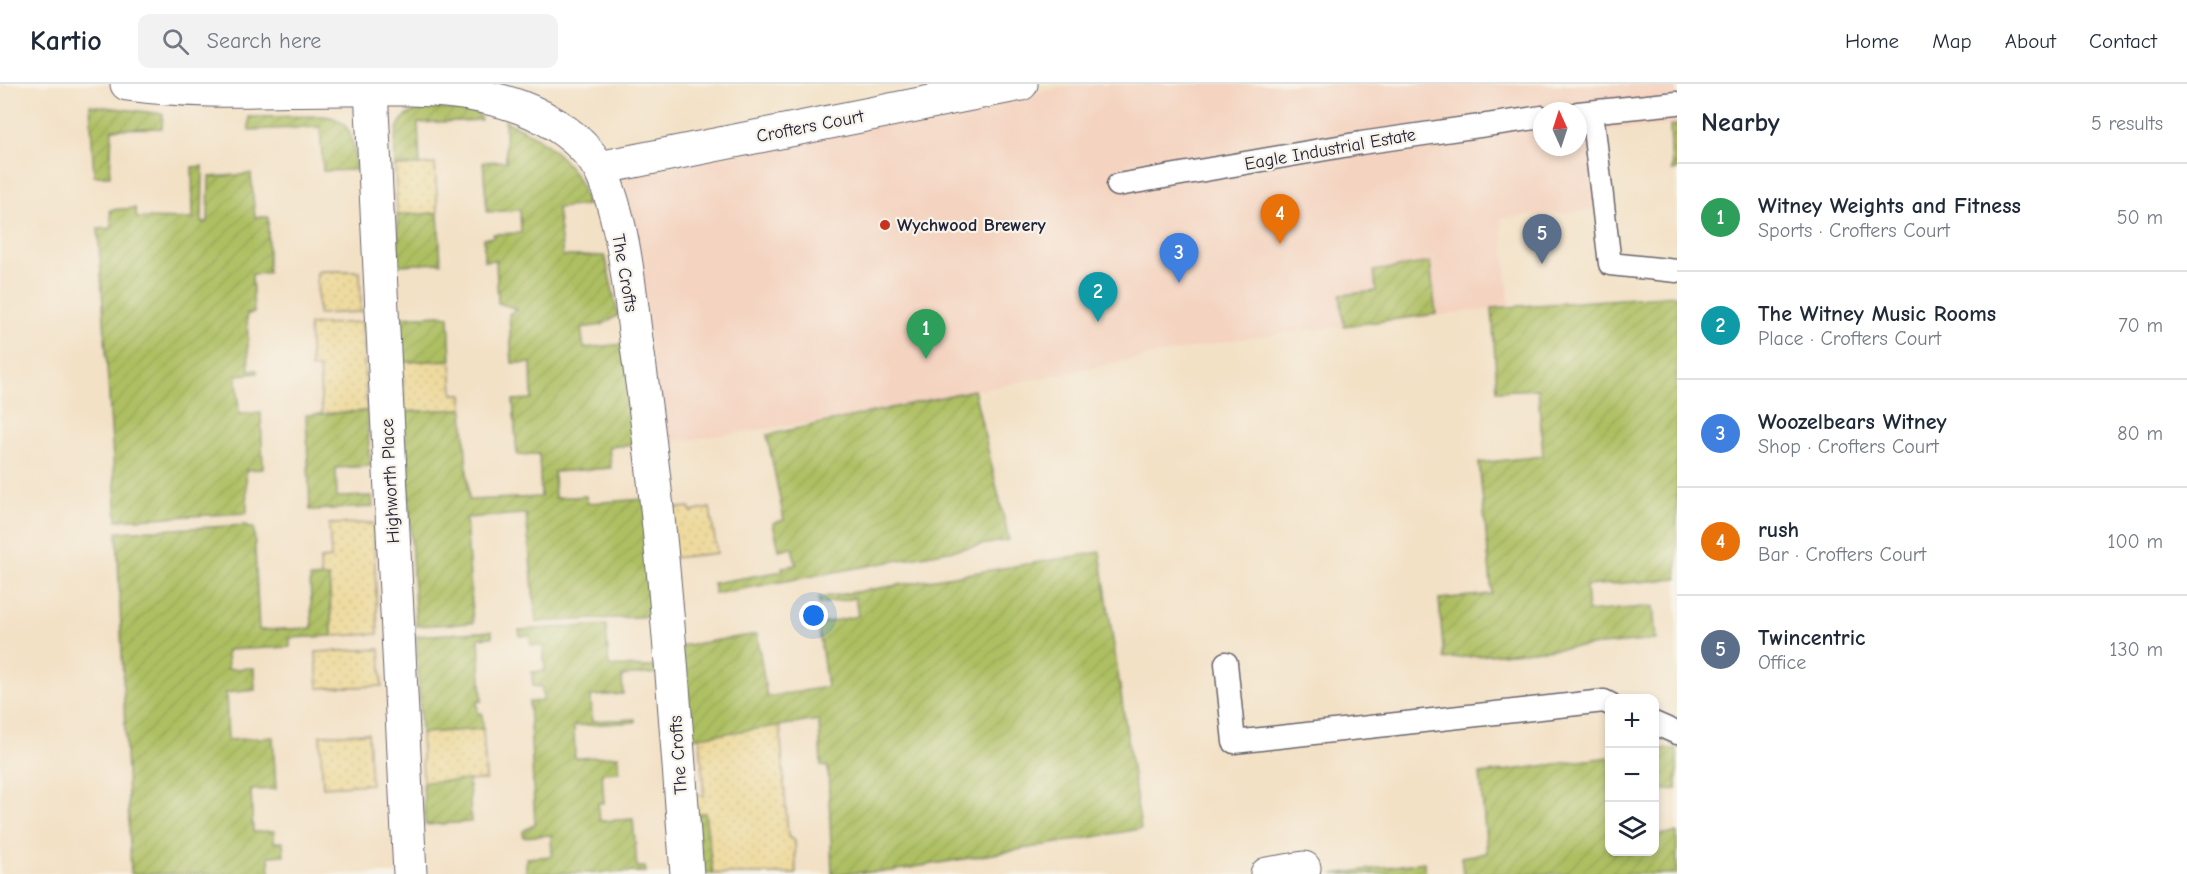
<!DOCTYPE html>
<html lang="en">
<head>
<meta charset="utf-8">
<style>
	body { margin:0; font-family:"Comic Neue",sans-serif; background:#f2f2f3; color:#1f2937 }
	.controls { position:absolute; right:18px; bottom:18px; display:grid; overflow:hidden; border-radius:12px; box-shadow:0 3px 9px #0003 }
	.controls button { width:54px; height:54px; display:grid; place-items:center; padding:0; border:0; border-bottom:2px solid #e0e1e3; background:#fff; color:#1f2937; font:30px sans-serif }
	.compass { position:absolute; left:1533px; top:18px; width:54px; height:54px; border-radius:50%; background:#fff; box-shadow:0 3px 9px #0003; rotate:357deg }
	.you { position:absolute; left:814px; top:532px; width:21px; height:21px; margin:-15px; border:4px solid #fff; border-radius:50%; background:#1a73e8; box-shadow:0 0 0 9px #1a73e833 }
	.badge { display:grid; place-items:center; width:39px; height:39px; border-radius:50%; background:#c8321e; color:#fff; font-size:20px; font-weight:700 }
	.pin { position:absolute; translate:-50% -50px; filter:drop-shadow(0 2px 3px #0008) }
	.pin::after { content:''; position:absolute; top:32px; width:21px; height:18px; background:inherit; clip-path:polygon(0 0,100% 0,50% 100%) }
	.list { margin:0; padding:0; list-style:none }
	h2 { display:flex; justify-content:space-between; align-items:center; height:78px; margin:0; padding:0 24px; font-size:26px }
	h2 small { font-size:20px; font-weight:400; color:#747a83 }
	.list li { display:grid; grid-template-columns:39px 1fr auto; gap:18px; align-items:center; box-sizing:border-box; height:108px; padding:0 24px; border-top:2px solid #e0e1e3 }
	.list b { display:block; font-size:22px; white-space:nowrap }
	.list p { margin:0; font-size:20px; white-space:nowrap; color:#747a83 }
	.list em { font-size:20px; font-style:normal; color:#747a83 }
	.icon { flex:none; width:33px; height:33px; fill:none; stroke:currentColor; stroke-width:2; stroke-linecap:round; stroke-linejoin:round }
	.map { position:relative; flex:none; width:1677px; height:790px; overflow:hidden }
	header { display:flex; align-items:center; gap:36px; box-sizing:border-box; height:84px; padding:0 30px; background:#fff; border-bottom:2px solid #e0e1e3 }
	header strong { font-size:28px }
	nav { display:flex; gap:33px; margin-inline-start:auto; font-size:21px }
	.search { width:420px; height:54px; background:#f2f2f3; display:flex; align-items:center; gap:15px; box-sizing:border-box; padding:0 21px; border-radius:12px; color:#747a83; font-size:22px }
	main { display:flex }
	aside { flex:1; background:#fff }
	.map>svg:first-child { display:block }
	.built { fill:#f4d3c0; fill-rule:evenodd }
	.sand { fill:url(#sand-dots); stroke:#887e6c; stroke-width:1.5 }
	.garden { fill:url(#garden-furrows); stroke:#68704e; stroke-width:1.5 }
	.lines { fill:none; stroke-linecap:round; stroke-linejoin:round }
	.service-casing { stroke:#6b656c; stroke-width:25 }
	.minor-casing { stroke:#6b656c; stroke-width:35 }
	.service { stroke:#fff; stroke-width:22 }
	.minor { stroke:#fff; stroke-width:33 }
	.poi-dot { fill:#c8321e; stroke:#f7f3e8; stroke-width:2 }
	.labels { text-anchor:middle; stroke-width:4.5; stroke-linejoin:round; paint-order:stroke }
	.street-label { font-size:18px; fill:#22223b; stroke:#f7f3e8 }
	.poi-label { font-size:18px; font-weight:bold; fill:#22223b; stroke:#f7f3e8; text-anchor:start }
</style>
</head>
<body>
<header>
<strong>Kartio</strong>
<div class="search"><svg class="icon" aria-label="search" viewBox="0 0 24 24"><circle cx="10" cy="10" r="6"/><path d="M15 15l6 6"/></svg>Search here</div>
<nav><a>Home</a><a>Map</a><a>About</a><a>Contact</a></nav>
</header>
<main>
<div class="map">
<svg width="1677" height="790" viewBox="0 0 1677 790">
	<defs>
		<pattern id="sand-dots" width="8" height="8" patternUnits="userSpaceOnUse" patternTransform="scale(1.5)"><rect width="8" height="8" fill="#eeda9e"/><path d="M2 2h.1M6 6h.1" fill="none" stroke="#ccbb89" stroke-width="1.8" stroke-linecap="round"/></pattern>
		<pattern id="garden-furrows" width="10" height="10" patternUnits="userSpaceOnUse" patternTransform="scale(1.5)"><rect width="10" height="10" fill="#aebf62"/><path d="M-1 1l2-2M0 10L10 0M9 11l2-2" fill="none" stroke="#95a456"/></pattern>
	</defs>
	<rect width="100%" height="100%" fill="#f7f3e8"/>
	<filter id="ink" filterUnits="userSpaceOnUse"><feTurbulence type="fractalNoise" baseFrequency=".0167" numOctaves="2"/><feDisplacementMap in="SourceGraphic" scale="12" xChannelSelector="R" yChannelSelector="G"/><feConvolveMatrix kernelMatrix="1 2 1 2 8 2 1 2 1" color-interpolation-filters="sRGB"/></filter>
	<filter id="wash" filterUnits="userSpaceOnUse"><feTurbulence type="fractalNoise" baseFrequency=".008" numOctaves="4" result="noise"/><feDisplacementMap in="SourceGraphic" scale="24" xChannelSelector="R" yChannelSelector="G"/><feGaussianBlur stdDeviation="1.35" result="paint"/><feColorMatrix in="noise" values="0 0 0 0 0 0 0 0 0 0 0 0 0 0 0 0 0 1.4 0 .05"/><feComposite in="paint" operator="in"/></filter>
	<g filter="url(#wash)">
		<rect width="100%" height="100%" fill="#f3e1c6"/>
		<path class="built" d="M1080,0H1677V41L1604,46L1611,125L1501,134L1510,223L1238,255L817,338L665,359L624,93ZM1542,27H1578V63H1542Z"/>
		<path class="sand" d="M435,80L438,129L397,131L395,82Z
			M317,187H360L361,228L318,230Z
			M362,238L367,327L322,330L319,284H311L309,241Z
			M451,276L453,310H462L463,325L404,328L402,278Z
			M689,423L691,428L710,424L717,469L673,474L669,425Z
			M373,439L378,550L332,552L329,494H321L320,475L331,474L329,440Z
			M380,565L382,602L318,604L316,568Z
			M780,641L788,753L795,757L796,790H713L705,729L695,733L694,710L704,712L700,652Z
			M483,645L486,696L423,698L421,649Z
			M368,649L371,700L323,703L320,651Z"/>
		<path class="garden" d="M90,21L163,30L162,44L112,45L110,92H94Z
			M430,24L478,28L481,36L418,39L420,81L395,82C394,51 392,28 430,24Z
			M323,32C354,34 354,62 356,86L323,87L320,43L249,46V33Z
			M505,37C543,54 578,78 587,121L557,124L563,172H605L618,231L602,241L581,244L584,264L623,260L640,360L609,363L611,384L554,388L555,414L586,412L587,419L646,415L654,532L536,538L526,430L466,434L473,539L416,542L404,328L463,325L469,416L541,413L539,370L517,371L513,316L532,315L531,279H512L509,230L517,225L498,219L496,176L484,177V154L494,153L493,150L521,149L520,126L487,128L483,78L506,77Z
			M1677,41V86L1672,87L1670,42Z
			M203,82L202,139L208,138L209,93L251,90L255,133H268V189L252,190L254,229L247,230L249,286H257V289L237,291L239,330L261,329L263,385L246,386L247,429L117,436L98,145L112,144L110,126L135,124L137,134L193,135L192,83Z
			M438,129L441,179L399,181L397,131Z
			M1430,178L1436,230L1344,242L1340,211L1376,207L1374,187Z
			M1677,211V495L1586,502L1588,528L1653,522L1656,556L1444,575L1439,515L1492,510L1479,379L1543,372L1538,305L1497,307L1492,224Z
			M441,231L449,233L451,276L402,278L400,233Z
			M974,306L1009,456L715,510L713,499L783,487L782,483L796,481L792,463L779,466L773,439L784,436L767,351Z
			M367,327L370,382L336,384L337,413L372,412L373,423L310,426L306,331Z
			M247,441L248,444H254L259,546L312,544L310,494L329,493L332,552L290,554V563L227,566L228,585L254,584L255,606L226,609L228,656L273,653L276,705L251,706L253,748L274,747V758H283L284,771L269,772L270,790H131L117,448Z
			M1100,468L1141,745L892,787L832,790L828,683L821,682L819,636L685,655L681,562L757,550L767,613L827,603L818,540L858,532L855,514L819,520V514Z
			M606,541L609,582L656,583L658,589L622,592L623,610L591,612L592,637L635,635V638L574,642L575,674L618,672L619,688L602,689L604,719H598L600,737L633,735L637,783H645L646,788L516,790L526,789V774L552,772L551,751L523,753V747L535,740L529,618L543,617L542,603L533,602L532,588L545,587L543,562L531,561L530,551L520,552L519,546Z
			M492,547V553L479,554L482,617L477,618L478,629H482L483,645L421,649L416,552Z
			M1677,664V705L1655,707V667Z
			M1609,673L1610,768H1654L1655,751L1677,749V790H1463L1461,773L1487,769L1480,690Z
			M469,696L471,738L425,741L423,698Z
			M700,729H705L713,790H697L695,733Z
			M1424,778L1425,790H1333Z"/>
	</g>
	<g filter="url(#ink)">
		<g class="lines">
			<g class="service-casing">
				<path id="service" d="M1592,28L1610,180L1677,187
					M1578,29L1677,19
					M1118,101L1361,59L1542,33
					M1226,579L1234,658L1604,617L1610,620
					M1654,639L1677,649"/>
			</g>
			<g class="minor-casing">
				<path id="minor" d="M127,0C199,10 273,5 346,5C404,4 464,3 520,23C550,34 585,57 600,86C625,136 630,214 638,270C663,442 674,616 687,790
					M371,5L410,790
					M599,84L1021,0
					M1267,790L1304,784"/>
			</g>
			<use href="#service" class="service"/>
			<use href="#minor" class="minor"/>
		</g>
	</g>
	<circle class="poi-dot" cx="885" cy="141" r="6"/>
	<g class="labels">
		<g class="street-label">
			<text transform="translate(810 42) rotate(-11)" y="6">Crofters Court</text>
			<text transform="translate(1330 65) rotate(-10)" y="6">Eagle Industrial Estate</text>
			<text transform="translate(625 189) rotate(80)" y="6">The Crofts</text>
			<text transform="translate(390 397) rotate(-93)" y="6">Highworth Place</text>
			<text transform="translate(678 671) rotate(-94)" y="6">The Crofts</text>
		</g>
		<g class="poi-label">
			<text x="897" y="147">Wychwood Brewery</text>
		</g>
	</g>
</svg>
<div class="controls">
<button>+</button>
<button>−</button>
<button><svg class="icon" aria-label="layers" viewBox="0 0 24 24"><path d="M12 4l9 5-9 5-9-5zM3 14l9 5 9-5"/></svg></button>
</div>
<svg class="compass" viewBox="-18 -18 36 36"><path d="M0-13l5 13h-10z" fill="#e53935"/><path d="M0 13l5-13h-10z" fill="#747a83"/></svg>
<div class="you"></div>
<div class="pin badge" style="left:926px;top:275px;background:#2e9e5b">1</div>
<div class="pin badge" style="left:1098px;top:238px;background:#0f9aa8">2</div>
<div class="pin badge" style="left:1179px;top:199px;background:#3f7fe0">3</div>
<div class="pin badge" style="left:1280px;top:160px;background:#e8710a">4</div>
<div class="pin badge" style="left:1542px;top:180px;background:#5c6f8a">5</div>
</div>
<aside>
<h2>Nearby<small>5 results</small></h2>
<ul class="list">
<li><span class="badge" style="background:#2e9e5b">1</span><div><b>Witney Weights and Fitness</b><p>Sports · Crofters Court</p></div><em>50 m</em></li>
<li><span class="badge" style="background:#0f9aa8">2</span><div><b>The Witney Music Rooms</b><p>Place · Crofters Court</p></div><em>70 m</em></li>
<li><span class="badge" style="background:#3f7fe0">3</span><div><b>Woozelbears Witney</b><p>Shop · Crofters Court</p></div><em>80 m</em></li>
<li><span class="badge" style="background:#e8710a">4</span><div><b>rush</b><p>Bar · Crofters Court</p></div><em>100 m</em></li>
<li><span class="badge" style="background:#5c6f8a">5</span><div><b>Twincentric</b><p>Office</p></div><em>130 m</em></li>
</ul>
</aside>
</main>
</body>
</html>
